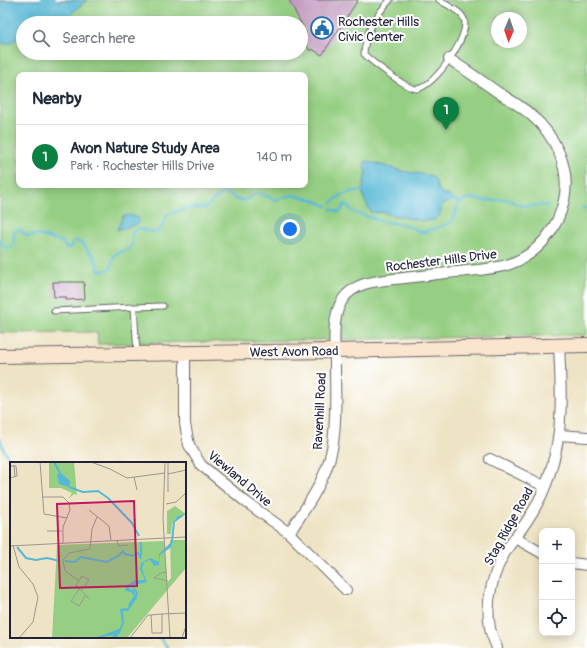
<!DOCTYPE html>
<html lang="en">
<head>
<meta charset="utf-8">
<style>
	body { margin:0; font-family:Pangolin,sans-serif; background:#f2f2f3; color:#1f2937 }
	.controls { position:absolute; right:12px; bottom:12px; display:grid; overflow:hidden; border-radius:8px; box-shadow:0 2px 10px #0003 }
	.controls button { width:36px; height:36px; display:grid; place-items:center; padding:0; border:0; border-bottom:1px solid #e0e1e3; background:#fff; color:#1f2937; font:20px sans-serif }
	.compass { position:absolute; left:491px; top:12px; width:36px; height:36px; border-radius:50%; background:#fff; box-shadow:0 2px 10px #0003; rotate:182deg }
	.you { position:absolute; left:290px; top:229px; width:14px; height:14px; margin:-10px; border:3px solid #fff; border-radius:50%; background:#1a73e8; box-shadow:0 0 0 6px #1a73e833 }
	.badge { display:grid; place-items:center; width:26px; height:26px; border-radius:50%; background:#0b8043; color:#fff; font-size:13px; font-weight:700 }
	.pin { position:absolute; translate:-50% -33px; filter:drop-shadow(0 1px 2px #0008) }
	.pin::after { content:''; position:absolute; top:21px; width:14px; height:12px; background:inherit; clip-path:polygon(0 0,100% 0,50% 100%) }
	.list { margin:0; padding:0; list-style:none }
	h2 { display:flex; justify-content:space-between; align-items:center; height:52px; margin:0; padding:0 16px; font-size:17px }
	h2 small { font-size:13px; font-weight:400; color:#747a83 }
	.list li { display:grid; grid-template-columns:26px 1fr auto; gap:12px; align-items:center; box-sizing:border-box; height:64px; padding:0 16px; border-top:1px solid #e0e1e3 }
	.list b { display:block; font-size:15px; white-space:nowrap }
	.list p { margin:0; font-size:13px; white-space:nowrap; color:#747a83 }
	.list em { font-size:13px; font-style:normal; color:#747a83 }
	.icon { flex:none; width:22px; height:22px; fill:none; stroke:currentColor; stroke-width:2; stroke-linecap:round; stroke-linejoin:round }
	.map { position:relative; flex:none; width:587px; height:648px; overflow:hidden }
	.search { position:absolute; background:#fff; box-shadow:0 2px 10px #0003; left:16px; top:16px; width:292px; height:44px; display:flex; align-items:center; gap:10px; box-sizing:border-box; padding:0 14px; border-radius:22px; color:#747a83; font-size:15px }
	.panel { position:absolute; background:#fff; box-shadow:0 2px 10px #0003; left:16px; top:72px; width:292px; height:116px; border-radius:8px }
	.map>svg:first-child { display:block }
	.green { fill:#96cf83; stroke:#5c785f; fill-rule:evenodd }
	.water { fill:#56b8d5; stroke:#3c6d88 }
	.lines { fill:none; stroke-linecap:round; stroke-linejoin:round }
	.stream { stroke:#56b8d5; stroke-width:2.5 }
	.river { stroke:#56b8d5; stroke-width:16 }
	.building { fill:#c49ec1 }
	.lane-casing { stroke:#69666b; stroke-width:7 }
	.street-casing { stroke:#69666b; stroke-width:12 }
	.secondary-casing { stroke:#69666b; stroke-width:16 }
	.lane { stroke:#fff; stroke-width:5 }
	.street { stroke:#fff; stroke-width:10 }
	.secondary { stroke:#fce5cf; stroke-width:14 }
	.labels { text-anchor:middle; stroke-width:4; stroke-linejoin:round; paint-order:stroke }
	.poi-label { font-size:13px; fill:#22223b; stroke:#fff; text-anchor:start }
	.street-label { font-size:13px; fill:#22223b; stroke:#fff }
	.inset-river { fill:none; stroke:#56b8d5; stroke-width:2 }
	.inset-road { fill:none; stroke:#9c968e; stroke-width:1 }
	.view { fill:#c2185b; fill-opacity:0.15; stroke:#c2185b; stroke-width:2 }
	.inset-edge { fill:none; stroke:#22223b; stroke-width:2 }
</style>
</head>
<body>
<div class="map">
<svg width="587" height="648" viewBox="0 0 587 648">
	<rect width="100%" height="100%" fill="#fff"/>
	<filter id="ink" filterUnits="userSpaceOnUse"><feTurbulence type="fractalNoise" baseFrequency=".025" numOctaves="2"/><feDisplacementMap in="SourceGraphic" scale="8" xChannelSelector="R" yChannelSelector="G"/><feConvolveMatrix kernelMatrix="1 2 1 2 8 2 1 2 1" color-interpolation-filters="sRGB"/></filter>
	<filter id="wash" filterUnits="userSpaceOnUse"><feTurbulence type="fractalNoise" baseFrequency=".012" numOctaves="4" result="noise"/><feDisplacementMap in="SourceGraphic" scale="16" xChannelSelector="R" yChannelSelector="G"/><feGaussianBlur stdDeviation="0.9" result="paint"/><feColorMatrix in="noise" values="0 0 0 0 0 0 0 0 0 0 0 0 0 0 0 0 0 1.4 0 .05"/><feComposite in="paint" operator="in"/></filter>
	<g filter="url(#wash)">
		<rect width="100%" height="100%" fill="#eee4c5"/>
		<path class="green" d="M0,0H587V335L98,344L97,332L0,333ZM497,18H521V42H497ZM23,23H301V53H23ZM19,75H305V185H19Z"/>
		<path class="water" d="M5,0H40L46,3L64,0H87L61,23H23V34C15,40 11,46 0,43V3Z
			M367,161L402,171L429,175L435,179L437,187L441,193L450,196L451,201L449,203L442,204L440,215L434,220L423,221L387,214L383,212L378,213L371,212C360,195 362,191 366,172L364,167L365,162Z
			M129,215L139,218L138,224L117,230L123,216Z"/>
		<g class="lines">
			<path class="stream" d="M448,198L455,200L458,203
				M332,203C341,193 353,190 365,191
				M582,208H587
				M331,209L338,212L341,211L344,205L346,204L352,211L356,213L385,222L405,225L421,232H425L450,223L456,213L458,203L470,198L486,201L505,199L510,200L518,205L548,206
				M0,239L2,245L8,248L12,247L14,243V232L18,230H21L23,233L28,236L39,235L62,242L66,248H70L74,241C81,240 86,248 90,253L93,254L98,265V270L105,271L111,268C112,264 112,259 114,256C117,250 126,253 130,248C135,243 129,231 137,229C140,228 144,230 147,231C161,236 162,226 167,215L186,208H205L223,192C230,193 236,203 244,200C249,198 253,194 259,193L275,200L292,195L314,200L327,206
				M0,439L3,448L11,463
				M159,637L168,648"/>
			<path class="river" d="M0,19L50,13L48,0"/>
		</g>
		<g id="blocks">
			<path class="building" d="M289,0H358L322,55L312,49L310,51L303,39L306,33Z
				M53,282H84L85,299L66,300V297H54Z"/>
		</g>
	</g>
	<g filter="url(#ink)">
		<use href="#blocks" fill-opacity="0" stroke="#69666b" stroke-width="1"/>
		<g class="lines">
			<g class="lane-casing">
				<path id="lane" d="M390,0C376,15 365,33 364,54C371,61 408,90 417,89C434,87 471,35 464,19C460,10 446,5 439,0
					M134,307L163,306
					M54,311L134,307L137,353"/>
			</g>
			<g class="street-casing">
				<path id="street" d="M185,353V424L189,445L201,465L246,502L289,533L346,590
					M559,435L587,437
					M490,459L544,486
					M289,533C306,508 326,480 332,449C337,422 335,392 335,364C335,343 331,317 343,299C355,282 376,281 394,279C415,277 436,274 457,272C475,270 493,270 510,264C538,254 558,229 564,200C571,168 555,135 531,115C521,106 510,100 499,93C483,82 466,70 449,59
					M515,538L542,553
					M572,563L587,565
					M497,648C495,642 491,635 490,628C485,601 493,572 507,549C517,535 528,521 536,506C542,495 548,481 551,469C564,429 561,387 559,345"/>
			</g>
			<g class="secondary-casing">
				<path id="secondary" d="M0,356L335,351L587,345"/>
			</g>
			<use href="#lane" class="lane"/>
			<use href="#street" class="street"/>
			<use href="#secondary" class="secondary"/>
		</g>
	</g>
	<defs>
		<g id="civic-ring" transform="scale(1.15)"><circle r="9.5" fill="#fff" stroke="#1f6fb2" stroke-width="1.5"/><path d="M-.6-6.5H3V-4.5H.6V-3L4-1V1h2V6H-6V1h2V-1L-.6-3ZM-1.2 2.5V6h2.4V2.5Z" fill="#1f6fb2"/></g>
	</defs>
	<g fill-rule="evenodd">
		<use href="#civic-ring" x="322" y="28"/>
	</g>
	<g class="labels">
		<g class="poi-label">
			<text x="338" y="26">Rochester Hills<tspan x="338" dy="15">Civic Center</tspan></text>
		</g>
		<g class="street-label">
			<text transform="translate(441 260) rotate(-7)" y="5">Rochester Hills Drive</text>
			<text transform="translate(294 351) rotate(-1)" y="5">West Avon Road</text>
			<text transform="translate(319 411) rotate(-87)" y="5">Ravenhill Road</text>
			<text transform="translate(240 478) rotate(40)" y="5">Viewland Drive</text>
			<text transform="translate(508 526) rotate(-61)" y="5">Stag Ridge Road</text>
		</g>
	</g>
	<g transform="translate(10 462)">
		<rect width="176" height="176" fill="#eee4c5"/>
		<path d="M64,0L67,33L64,32L58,37L62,31L51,26H39V1H32ZM165,44L176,52L166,56L162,62L161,72H157V49ZM160,78H176V106L117,176H42L47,83L154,79L157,121L161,116Z" fill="#96cf83"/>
		<path d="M51,11L60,19L59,25L49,22L47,12ZM176,52L165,60L163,80L160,86L150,93L149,103L144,104L140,98L134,100L132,107L137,120L117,125L124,129L127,136L118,149H113L114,161L110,171L105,176H101L104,173L85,176L109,167L112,162L110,147L118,146L119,141L124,134L121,130L116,129L115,125L125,118H135L130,107L131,101L140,96L149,100V92L161,80L163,60L168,54Z" fill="#56b8d5"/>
		<path class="inset-river" d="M44,0L50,11M59,25L73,30L88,29L98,36L122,61L129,74M131,80V94M7,85L16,96L26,98L37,96L50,99M55,99L65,100L71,95L97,100L108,94L113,89L115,92L123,94L128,91L131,97M121,122L127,131L126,135"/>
		<path class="inset-road" d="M30,0L34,52L57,56M81,0L100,7L117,16L155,11M155,0L153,57L160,176M4,3L5,15M0,4H6L7,14L0,16M158,12L176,8M124,15L127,28M158,30V0M32,35H53L59,41L60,48L53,65V81M156,42L166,40L176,31M79,48L99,64L101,78M37,69H52M155,76L176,75M107,78L108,84L118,83M3,83L9,105L23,122L28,135L23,160L9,176M0,84L155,76M157,110L151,111L144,116L158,119M68,118L55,109L53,98L59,91L80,87L82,67L87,55M70,126L61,139L69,144L75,134M72,128L79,118L72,114L66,123L79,137M152,152L141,153L142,171H152V152L176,151M120,176L138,153H141M172,176L176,164"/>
		<path class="view" d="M124,39L127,124L50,126L47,42Z"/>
		<rect width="176" height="176" class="inset-edge"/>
	</g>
</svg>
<div class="controls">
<button>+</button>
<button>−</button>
<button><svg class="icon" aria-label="locate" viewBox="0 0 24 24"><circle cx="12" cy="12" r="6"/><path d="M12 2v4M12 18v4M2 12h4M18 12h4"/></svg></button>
</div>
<svg class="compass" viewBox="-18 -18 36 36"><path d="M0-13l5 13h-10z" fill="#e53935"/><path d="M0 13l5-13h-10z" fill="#747a83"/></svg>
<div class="you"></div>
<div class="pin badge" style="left:446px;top:130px">1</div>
<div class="search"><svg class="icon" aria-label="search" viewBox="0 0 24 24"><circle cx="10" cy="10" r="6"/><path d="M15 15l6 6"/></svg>Search here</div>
<section class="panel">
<h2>Nearby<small></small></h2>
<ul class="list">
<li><span class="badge">1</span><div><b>Avon Nature Study Area</b><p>Park · Rochester Hills Drive</p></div><em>140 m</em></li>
</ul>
</section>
</div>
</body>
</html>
